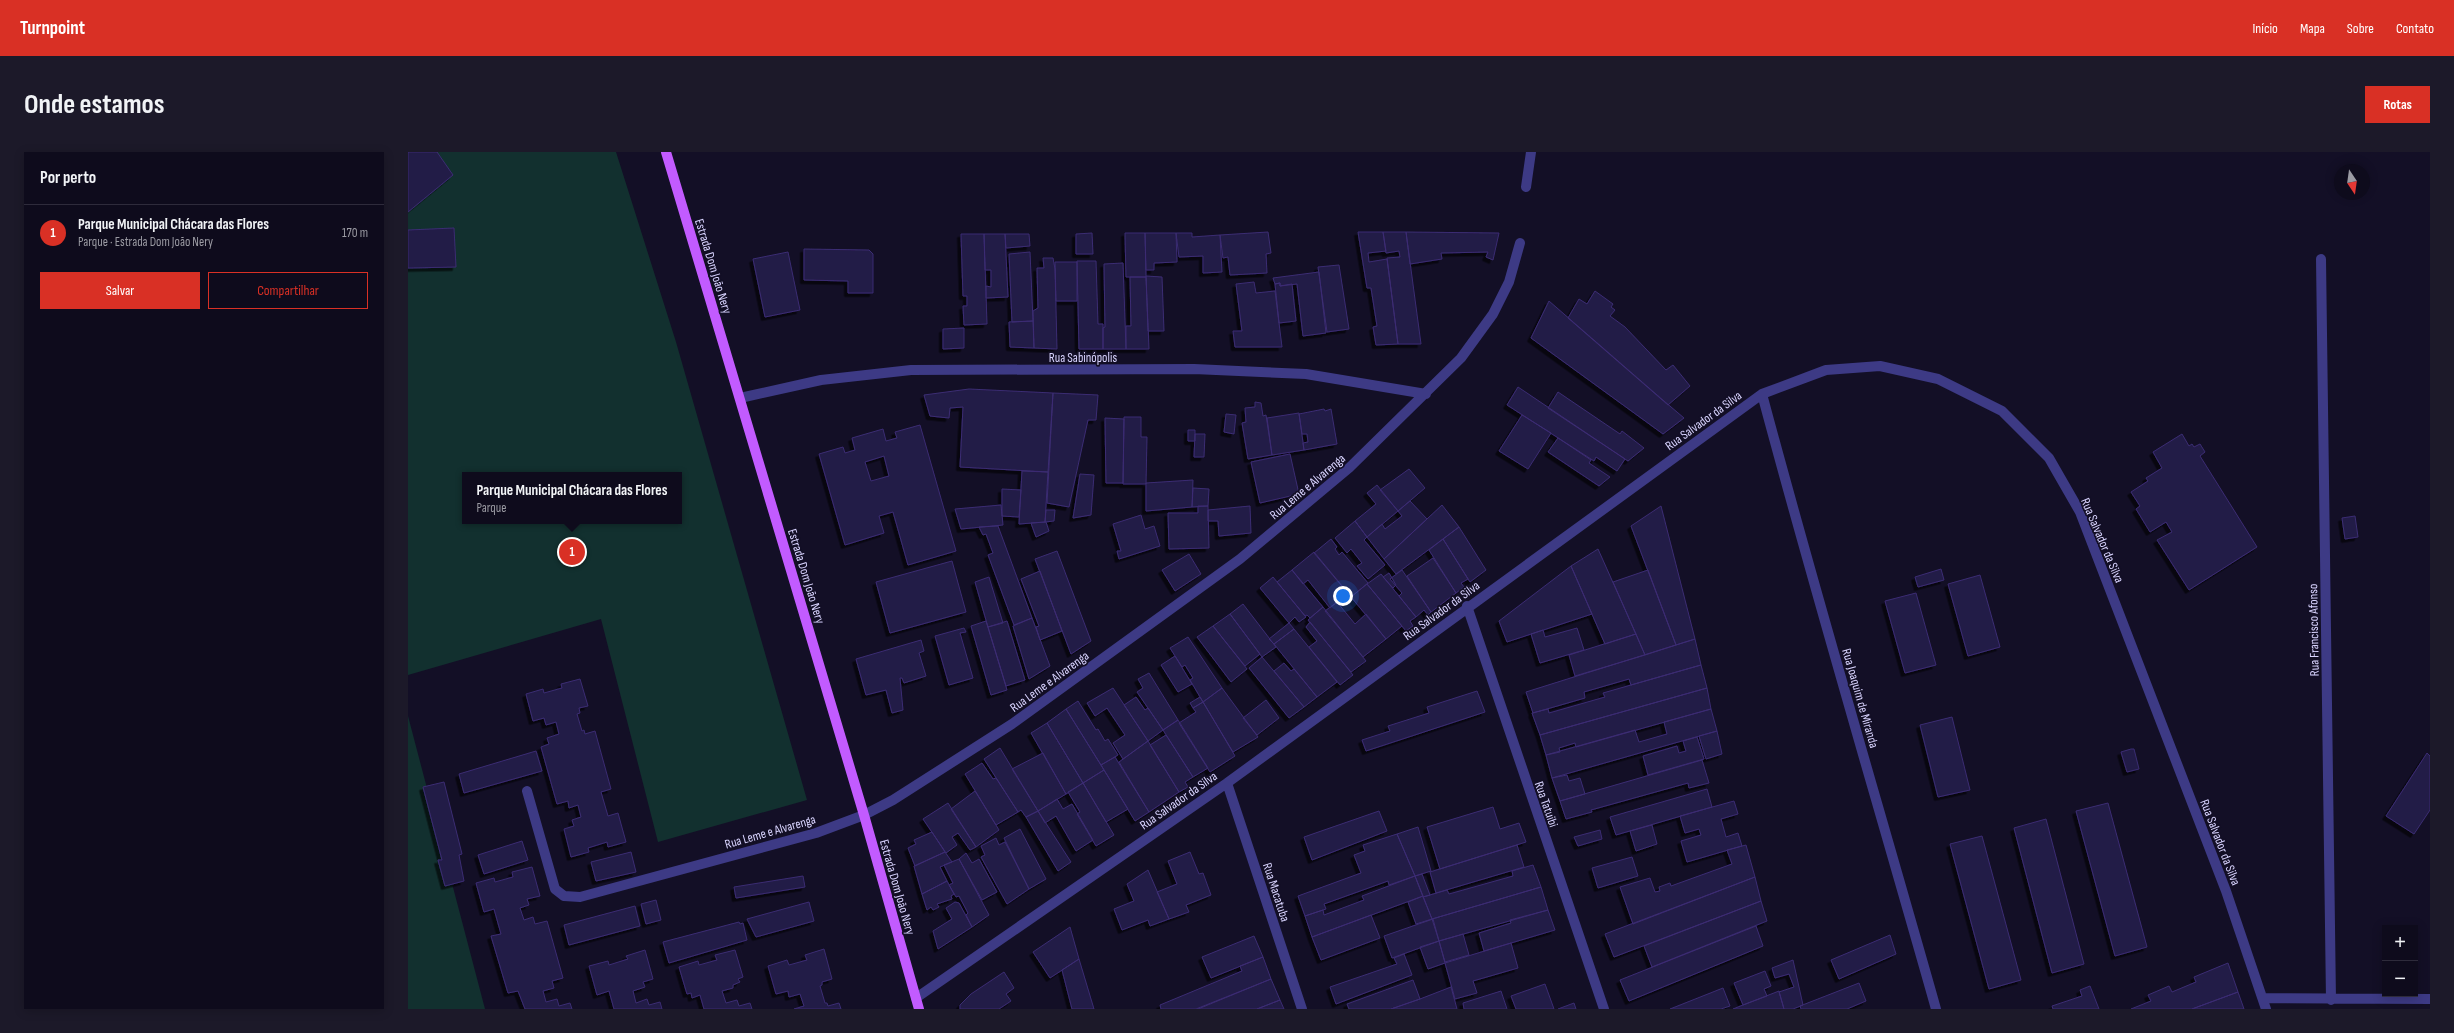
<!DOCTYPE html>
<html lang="pt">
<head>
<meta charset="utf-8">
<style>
	body { margin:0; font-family:"Sofia Sans Condensed",sans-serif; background:#1c1929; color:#f1f3f6 }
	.controls { position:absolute; right:12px; bottom:12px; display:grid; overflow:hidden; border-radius:0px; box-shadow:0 2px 10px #0003 }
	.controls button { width:36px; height:36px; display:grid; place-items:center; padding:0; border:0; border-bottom:1px solid #2e2b3b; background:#0e0b1c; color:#f1f3f6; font:20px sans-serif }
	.compass { position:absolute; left:1926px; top:12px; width:36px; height:36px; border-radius:50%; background:#0e0b1c; box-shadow:0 2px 10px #0003; rotate:167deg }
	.you { position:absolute; left:935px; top:444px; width:14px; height:14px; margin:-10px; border:3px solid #fff; border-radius:50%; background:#1a73e8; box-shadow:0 0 0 6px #1a73e833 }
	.badge { display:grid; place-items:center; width:26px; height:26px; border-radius:50%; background:#d93025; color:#fff; font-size:13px; font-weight:700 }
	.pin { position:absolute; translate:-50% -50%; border:2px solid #fff; box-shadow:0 1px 4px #0006 }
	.popup { position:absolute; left:54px; top:320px; width:220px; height:52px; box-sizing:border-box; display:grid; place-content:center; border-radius:0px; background:#0e0b1c; filter:drop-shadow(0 1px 3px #0005); font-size:13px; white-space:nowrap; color:#9b9ba3 }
	.popup b { font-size:15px; color:#f1f3f6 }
	.popup::after { content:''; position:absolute; left:50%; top:100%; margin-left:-8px; border:8px solid transparent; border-top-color:#0e0b1c }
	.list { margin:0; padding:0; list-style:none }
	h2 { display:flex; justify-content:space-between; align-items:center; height:52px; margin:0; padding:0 16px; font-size:17px }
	h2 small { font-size:13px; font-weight:400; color:#9b9ba3 }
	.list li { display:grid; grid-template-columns:26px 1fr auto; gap:12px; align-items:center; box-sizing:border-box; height:56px; padding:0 16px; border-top:1px solid #2e2b3b }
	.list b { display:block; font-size:15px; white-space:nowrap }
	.list p { margin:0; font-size:13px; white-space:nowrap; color:#9b9ba3 }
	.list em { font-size:13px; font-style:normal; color:#9b9ba3 }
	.actions { display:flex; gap:8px; padding:12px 16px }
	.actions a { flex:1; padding:9px 0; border:1px solid #d93025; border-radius:0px; text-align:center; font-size:14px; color:#d93025 }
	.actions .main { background:#d93025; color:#fff }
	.map { position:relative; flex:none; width:2022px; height:857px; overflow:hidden; border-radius:0px }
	header { display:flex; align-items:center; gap:24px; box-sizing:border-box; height:56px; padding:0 20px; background:#d93025; color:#fff }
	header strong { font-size:19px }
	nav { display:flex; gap:22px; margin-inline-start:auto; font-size:14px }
	.intro { display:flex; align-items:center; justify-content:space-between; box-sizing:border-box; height:96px; padding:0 24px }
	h1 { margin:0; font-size:28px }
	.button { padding:10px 18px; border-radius:0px; background:#d93025; color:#fff; font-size:14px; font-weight:700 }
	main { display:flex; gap:24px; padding:0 24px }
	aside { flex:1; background:#0e0b1c; border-radius:0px; box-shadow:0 2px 10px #0003 }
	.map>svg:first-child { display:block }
	.green { fill:#12302f; fill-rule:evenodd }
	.building { fill:#241b47; stroke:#3b2d73; fill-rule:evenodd; filter:url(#shadow) }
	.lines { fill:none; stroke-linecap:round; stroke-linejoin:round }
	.minor { stroke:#3d3a85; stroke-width:10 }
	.major { stroke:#c25bff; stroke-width:10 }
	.labels { text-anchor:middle; stroke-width:3.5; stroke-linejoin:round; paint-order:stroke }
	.street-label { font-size:13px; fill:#d9d4ff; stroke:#130f26 }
</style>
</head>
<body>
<header>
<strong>Turnpoint</strong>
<nav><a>Início</a><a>Mapa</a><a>Sobre</a><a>Contato</a></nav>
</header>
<div class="intro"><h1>Onde estamos</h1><a class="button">Rotas</a></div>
<main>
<aside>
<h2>Por perto<small></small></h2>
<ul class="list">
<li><span class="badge">1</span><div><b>Parque Municipal Chácara das Flores</b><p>Parque · Estrada Dom João Nery</p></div><em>170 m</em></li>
</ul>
<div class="actions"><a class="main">Salvar</a><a>Compartilhar</a></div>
</aside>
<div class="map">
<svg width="2022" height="857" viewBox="0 0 2022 857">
	<defs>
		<filter id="shadow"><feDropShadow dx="-3.5" dy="3.5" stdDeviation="0" flood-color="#0009"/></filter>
	</defs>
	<rect width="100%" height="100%" fill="#130f26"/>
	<path class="green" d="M0,0H208L268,190L399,648L250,690L193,467L0,523ZM57,323H271V369H57Z
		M0,564L77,857H0Z"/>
	<path class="building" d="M0,0H29L45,23L0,60Z
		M46,76L48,115L0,116V78Z
		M860,80L863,101L858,102L859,121L822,123L820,105L815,106L812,83Z
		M950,80H975L978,99L960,101L961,110L979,107L990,192L968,193L965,175L969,174L963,136H959Z
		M975,80H998L1013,192H990L979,106L992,105L991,99L978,101Z
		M998,80L1091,81L1085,108L1078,105L1080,100L1033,101L1034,107L1002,112Z
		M684,81L685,102H668V82Z
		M717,81H737L738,125H718Z
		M737,81H768L769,110L746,111V118H738Z
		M768,81H784V85L812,83L814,120L795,121V104L771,105Z
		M553,82H576L579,172L556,173L555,154H559V144H555Z
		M576,82H597L600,145L578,146V134L583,135V118H577Z
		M597,82H621L622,94L598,96Z
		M396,97L461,98L465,102V141H440V129L396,128Z
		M380,100L392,158L357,165L345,107Z
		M622,100L625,169L604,170L601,102Z
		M635,106H645L647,117L649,197L626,196L625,159L630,156L629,116H636Z
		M669,109H688L690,172H695V197H671Z
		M647,110H669V149H648Z
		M715,111L718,197H695V176L697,175L696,112Z
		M931,113L941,177L919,180L910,115Z
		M911,120L918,181L895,184L889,132L872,134V131L867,132L865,126Z
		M738,124L754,125L756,179H740Z
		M722,125H738L741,197H718V174H723Z
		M846,130L848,141L867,139L874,195H827L825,179H834L828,132Z
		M872,131V134L884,132L888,169L871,171L867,132Z
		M1187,139L1205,152L1203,155L1207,158L1202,164L1217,175L1258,218L1265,213L1282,234L1260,253L1160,166L1171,147L1179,152Z
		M1141,149L1256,249L1276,266L1255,282L1123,186Z
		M625,169L626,196L602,195L601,170Z
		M556,176V196L535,197V177Z
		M1110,235L1217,307L1209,319L1188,305L1186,309L1099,253Z
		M561,237L645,241L640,320L552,315L555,255L542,256L541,266L522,264L516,243Z
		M1150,240L1212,282L1214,279L1236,296L1220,309L1140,256Z
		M645,241L690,243L688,268H680L661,355L639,351Z
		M847,250L853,251L855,264L858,263L864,303L840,307L834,271L838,270L837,256L847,255Z
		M916,257L917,259L923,257L929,292L896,298L895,291L900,290L899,282H894L891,262Z
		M891,261L896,298L864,303L859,266Z
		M818,262L828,263L826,282L816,280Z
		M1114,263L1143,281L1120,317L1091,299Z
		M716,265H733V285H739L738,332H715Z
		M697,266L716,267L715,331H698Z
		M512,273L548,399L500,413L485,360L471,364L476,381L437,393L411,302L435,295L437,301L447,298L444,286L475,277L478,289L489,286L487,280ZM476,304L481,324L463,329L457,310Z
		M780,278H787V289H780Z
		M787,282H797L796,305H786Z
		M1774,282L1781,294L1784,292L1786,295L1792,292L1797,300L1792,304L1849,395L1781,438L1749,388L1764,380L1758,370L1742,380L1728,357L1732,354L1723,340L1740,329L1738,326L1754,316L1745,300Z
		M1150,286L1183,308L1181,311L1202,325L1191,334L1140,300Z
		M882,302L891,342L852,351L843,310Z
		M1001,317L1017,336L990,359L972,338Z
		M614,319L640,320L637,370L611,372Z
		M672,322L686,323L683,363L665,366Z
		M785,328L784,355L738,359V331Z
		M969,333L990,359L959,385L947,369L968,352L959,341Z
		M785,336L801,337L800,354L784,355Z
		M594,337L613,338L611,365L594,364Z
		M1002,349L1019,367L976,407L959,385L974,372L977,377L994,364L990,359Z
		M593,353L595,373L553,377L547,357Z
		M1034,353L1051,375L988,422L976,407Z
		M790,354H800L801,396L761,397L760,361H790Z
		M842,354L843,381L811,384L810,369H800V358Z
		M1253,354L1287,487L1268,493L1223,374Z
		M638,358H647L646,369L637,370Z
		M733,363L737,377L746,374L752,394L711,407L709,399H713L705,372Z
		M1947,364L1950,385L1937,387L1934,366Z
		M947,369L959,385L956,388L977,413L960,427L949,414L954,411L943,397L939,401L927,386Z
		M638,370L641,379L628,385L623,371Z
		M590,374L624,466L606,473L580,403L585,401L578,382L575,383L571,375Z
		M1051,375L1078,418L1062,430L1035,387Z
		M923,387L929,395L927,397L931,403L934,400L960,431L943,445L906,401Z
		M1035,387L1060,427L1053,431L1056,435L1048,441L1021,398Z
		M1190,397L1228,482L1197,492L1163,414Z
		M649,399L683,489L663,502L627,407Z
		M906,400L940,441L922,456L900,428L895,432L884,418Z
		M781,402L793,422L767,439L754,418Z
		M1025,406L1048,441L1023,460L999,424Z
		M544,409L558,460L482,481L468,430Z
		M1163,414L1184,462L1099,490L1091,469Z
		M1533,417L1536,428L1510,435L1507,425Z
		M884,418L915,455L902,466L899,463L897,464L869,430Z
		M994,418L1023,460L1020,463L1016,458L1008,465L991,444L994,441L982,427Z
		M1240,418L1268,493L1237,503L1205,430Z
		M632,419L654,479L632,488L628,475L631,474L613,427Z
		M981,421L988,433L985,436L975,425Z
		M973,422L1008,465L1002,469L1005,474L998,479L959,432Z
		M1572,423L1592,495L1560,504L1540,432Z
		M581,425L595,471L580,475L567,430Z
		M865,425L898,465L891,470L887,465L881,471L852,436Z
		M959,432L994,474L978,487L943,445Z
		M1508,441L1528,513L1497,521L1477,449Z
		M929,450L947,472L958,462L978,487L955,505L917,459Z
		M835,452L868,495L854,505L822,462Z
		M915,455L958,509L943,520L900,468Z
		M822,462L852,502L837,514L805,474Z
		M624,466L642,514L621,527L605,474Z
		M578,469L599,538L583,543L563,474Z
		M599,469L617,528L598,534L580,475Z
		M902,470L945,523L932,533L901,495L909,489L898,475Z
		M881,471L886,477L866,492L861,487Z
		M805,474L839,517L823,530L789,485Z
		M556,476L558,480L552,481L565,526L541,533L527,484Z
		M1169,476L1176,498L1132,511L1123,482L1135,478L1137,485Z
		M886,477L929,530L909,545L866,492Z
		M1228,482L1237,503L1167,524L1161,503Z
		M780,485L814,536L795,550L782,528L785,526L777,513L774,515L762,496Z
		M1287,487L1293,513L1223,533L1221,527L1176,540L1177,546L1125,561L1118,540Z
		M513,488L516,499L511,501L518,524L496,531L494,526H492L495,558L484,561L478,538L458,543L448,507Z
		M767,504L784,532L770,540L753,513Z
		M854,505L896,555L881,566L841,516Z
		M876,511L883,519L886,517L909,545L896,555L866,519Z
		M1293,513L1299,536L1132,583L1124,561L1140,557L1141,561L1197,545L1195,541Z
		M741,521L770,568L755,578L729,540L735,536L730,527Z
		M172,527L180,554L171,556L172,561L169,562L174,579L176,578L177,582L187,579L203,637L193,640L200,664L210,661L218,690L200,695L199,690L180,696L181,700L163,705L156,677L166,674L164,668L173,665L170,653L161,656L160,649L149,652L133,595L141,592L139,586L151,582L148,570L138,573L136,566L125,569L118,542L135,537L136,541L154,536L153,532Z
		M705,536L740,589L715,607L705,591L717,583L699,556L687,564L679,551Z
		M814,536L850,585L825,600L795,550Z
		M1299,536L1303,557L1168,595L1167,591L1151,596L1152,600L1138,603L1132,583Z
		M1069,539L1077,560L958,599L954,588L982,579L980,574L1021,561L1019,555Z
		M728,545L737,558L740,556L755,578L740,589L716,553Z
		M792,545L795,550L785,556L782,551Z
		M858,548L871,566L849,583L835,566Z
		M670,549L688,578L690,577L697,589L700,587L710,603L693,613L658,557Z
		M795,550L827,604L802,620L771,571L788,560L785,556Z
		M658,557L696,618L675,631L639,571Z
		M1303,557L1309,579L1144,626L1138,603L1227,578L1231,590L1259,582L1256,570Z
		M1544,565L1562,638L1530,645L1512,573Z
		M770,568L800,616L785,625L755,578Z
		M639,571L675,631L658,642L623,581Z
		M1309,579L1314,602L1298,607L1291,584Z
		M758,583L785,625L777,630L780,635L771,640L742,593Z
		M1289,585L1296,607L1240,623L1235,604L1269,594L1271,601L1278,599L1275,589Z
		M740,589L771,640L741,660L711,610Z
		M592,596L630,659L618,665L613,658L610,660L576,607Z
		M1723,597H1726L1731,617L1719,620L1713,600Z
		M128,599L134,619L56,641L51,622Z
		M635,601L658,642L630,659L604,617Z
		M2019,601L2022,604V658L2006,682L1978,664Z
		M707,605L741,660L727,669L693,613Z
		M1294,608L1301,631L1281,636L1280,631L1183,658L1184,660L1158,667L1152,649Z
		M574,611L585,627L588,626L610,660L588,673L557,622Z
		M696,618L720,657L698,670L675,631Z
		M1159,623L1161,629L1172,626L1177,642L1152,649L1144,626Z
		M36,630L54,702L51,703L56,729L37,734L30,708H34L15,635Z
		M675,631L706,683L688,694L669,662L672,660L660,640Z
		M1299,637L1304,655L1208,683L1202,665Z
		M567,639L591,678L568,695L543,657Z
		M649,647L655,657L664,652L685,688L668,699L648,664L637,671L630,659Z
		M1326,649L1330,662L1313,667L1318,685L1330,681L1334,694L1279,710L1273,689L1293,683L1291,677L1277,681L1272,664Z
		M540,651L568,695L562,698L550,681L544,685L549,693L538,701L515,667Z
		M1700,651L1739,795L1707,804L1668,659Z
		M1085,655L1092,677L1111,671L1118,690L1032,717L1019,675Z
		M630,659L663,710L650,719L618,665Z
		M971,659L979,679L904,708L896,685Z
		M1638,667L1676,812L1644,821L1606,676Z
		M1244,673L1249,692L1228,699L1222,679Z
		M1010,675L1023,719L1007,724L989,682Z
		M612,677L638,727L621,737L596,686Z
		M1192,678L1194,687L1170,694L1166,685Z
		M524,680L537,700L507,714L500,696L508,692L506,688Z
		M989,682L1007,724L981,733L980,729L916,752L918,757L897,764L890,744L953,721L946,703L957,699L955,693Z
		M1574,684L1613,828L1581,837L1542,692Z
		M588,686L591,693L597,690L621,737L599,752L573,705L577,703L573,694Z
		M114,689L120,708L76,722L70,703Z
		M1109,693L1116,715L1028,741L1022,720Z
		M1338,693L1347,725L1225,772L1212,735L1242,726L1247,740L1252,739L1251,735L1262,731L1263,734L1324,712L1319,698Z
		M223,700L228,720L188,729L183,710Z
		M537,700L544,710L532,715L539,729L514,742L506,714Z
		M782,700L791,722L795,721L803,743L778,753L781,760L761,767L749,740L769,732L760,709Z
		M558,701L564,711L571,707L589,740L574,748L551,707Z
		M1224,705L1230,724L1190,736L1184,716Z
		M551,707L581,763L564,775L558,763L560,761L551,744L548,745L541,733L545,731L536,713Z
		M1125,713L1133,735L1024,767L1015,745L1039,738L1041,742L1105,724L1104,719Z
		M124,715L132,744L119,747L121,753L112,756L116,768L125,765L127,772L139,769L155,826L144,829L146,836L135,839L138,850L149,847L151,854L162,851L164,857H117L110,839L100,841L83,784L93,782L86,757L76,760L68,731L86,726L87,730L105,725L104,720Z
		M740,718L761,767L742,774L740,768L714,778L706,757L726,749L719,732Z
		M1014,722L1022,743L1015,745L1007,724Z
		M395,724L397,735L328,746L326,735Z
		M1007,724L1015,744L904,785L897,764L915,758L916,763L956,748L954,744Z
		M1347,725L1353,749L1206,805L1197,782Z
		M539,729L546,742L543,744L544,747L529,752L531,755L525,758L523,755L519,758L514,742Z
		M1133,735L1140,758L1031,789L1024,767Z
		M1015,744L1024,767L1008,772L1000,750Z
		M248,748L253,768L238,772L233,752Z
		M1353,749L1359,769L1244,815L1236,794Z
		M401,750L406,769L348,785L339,767Z
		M547,750L551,751L564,775L530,797L525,779L544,767L538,756Z
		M227,754L232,774L161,793L156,773Z
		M1140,758L1147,778L1076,799L1071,781L1103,771L1102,768Z
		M963,763L972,786L913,808L904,785Z
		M1025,767L1031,789L984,806L976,784Z
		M331,770L332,772L335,771L339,788L261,811L255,790Z
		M1348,774L1355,794L1221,849L1212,828Z
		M662,775L671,807L642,826L625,800Z
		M1055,782L1061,803L1037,810L1031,789Z
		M1482,783L1488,802L1431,827L1423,808Z
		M846,784L855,805L803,826L794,805Z
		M1031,789L1037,811L1020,817L1012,795Z
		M1103,791L1110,816L1065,829L1069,841L1047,847L1037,811Z
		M416,797L424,827L414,830V833L412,834L417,851H419L420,854L431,851L433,857H386L396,854L392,842L381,845L380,839L368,842L360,814L379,808L381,813L399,808L397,803Z
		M237,798L245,827L235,830L237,835L225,839L228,851L239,847L241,853L252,850L254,857H206L201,839L189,843L181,814L200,809L201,813L220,807L218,804Z
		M327,798L335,825L330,827L332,830L325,833V836L314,839L318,851L329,848L331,854L342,851L344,857H296L292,843L284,846L283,841L279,842L271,815L290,809L291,813L309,808L307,803Z
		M996,802L1004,823L928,852L922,835L989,812L986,806Z
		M855,805L863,827L788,857H753L752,853L834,819L832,814Z
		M671,807L686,857H664L654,818Z
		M1385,808L1395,853L1385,857H1376L1371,840L1386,835L1381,822L1367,826L1364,816Z
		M1820,811L1830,840L1784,857H1723L1743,849L1740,843L1761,834L1764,840L1788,830L1786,825Z
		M1357,819L1363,834L1356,837L1359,844L1335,853L1326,831Z
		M596,820L606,836L598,842L603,849L591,857H552V853L563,842Z
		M863,827L872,848L849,857H790Z
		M1005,828L1012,847L983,857H941L939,852Z
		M1451,831L1458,849L1439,857H1393L1392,854Z
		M1137,832L1146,857H1108L1103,844Z
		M1682,834L1691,857H1645L1644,854L1674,844L1672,838Z
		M1043,835L1049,857H983L1012,847Z
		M1315,836L1322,854L1313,857H1262Z
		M1093,839L1099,857H1056L1055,851Z
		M1371,839L1376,857H1325L1335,853Z
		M1830,840L1836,857H1784Z
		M872,848L876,857H849Z
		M1166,851L1168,857H1150Z"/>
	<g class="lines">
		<path class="minor" d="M1118,35L1123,0
			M1913,107L1923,848
			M1354,242C1409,448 1470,652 1528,857
			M332,246L413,228L503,218L786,217L898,222L1018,242
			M1059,454L1196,857
			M819,631L894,857
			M119,639L147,737L156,744L172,745L408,681L456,663L485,648L604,572L832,407L941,316L1053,206L1085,162L1101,130L1112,91
			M508,846L819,631L1354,242L1418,218L1472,214L1530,227L1594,259L1641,306L1672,360L1818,739L1858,857
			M1856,846L2022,847"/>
		<path class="major" d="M258,0L456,663L511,857"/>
	</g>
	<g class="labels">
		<g class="street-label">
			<text transform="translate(306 114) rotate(73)" y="5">Estrada Dom João Nery</text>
			<text x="675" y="210">Rua Sabinópolis</text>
			<text transform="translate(1295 268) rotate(-36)" y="5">Rua Salvador da Silva</text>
			<text transform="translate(899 334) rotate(-40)" y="5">Rua Leme e Alvarenga</text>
			<text transform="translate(1695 388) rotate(67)" y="5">Rua Salvador da Silva</text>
			<text transform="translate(399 424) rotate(73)" y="5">Estrada Dom João Nery</text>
			<text transform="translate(1033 458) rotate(-36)" y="5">Rua Salvador da Silva</text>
			<text transform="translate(1905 478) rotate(-91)" y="5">Rua Francisco Afonso</text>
			<text transform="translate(641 529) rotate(-36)" y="5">Rua Leme e Alvarenga</text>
			<text transform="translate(1453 546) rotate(74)" y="5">Rua Joaquim de Miranda</text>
			<text transform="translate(770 648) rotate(-35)" y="5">Rua Salvador da Silva</text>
			<text transform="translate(1139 652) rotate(71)" y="5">Rua Tatuibi</text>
			<text transform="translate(362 679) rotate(-16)" y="5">Rua Leme e Alvarenga</text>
			<text transform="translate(1813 690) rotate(69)" y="5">Rua Salvador da Silva</text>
			<text transform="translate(490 735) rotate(74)" y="5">Estrada Dom João Nery</text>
			<text transform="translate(869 740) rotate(72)" y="5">Rua Macatuba</text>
		</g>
	</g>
</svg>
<div class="controls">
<button>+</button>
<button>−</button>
</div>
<svg class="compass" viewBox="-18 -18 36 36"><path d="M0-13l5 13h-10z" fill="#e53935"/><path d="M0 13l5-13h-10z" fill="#9b9ba3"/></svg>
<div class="you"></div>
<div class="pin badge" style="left:164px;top:400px">1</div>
<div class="popup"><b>Parque Municipal Chácara das Flores</b>Parque</div>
</div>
</main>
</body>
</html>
